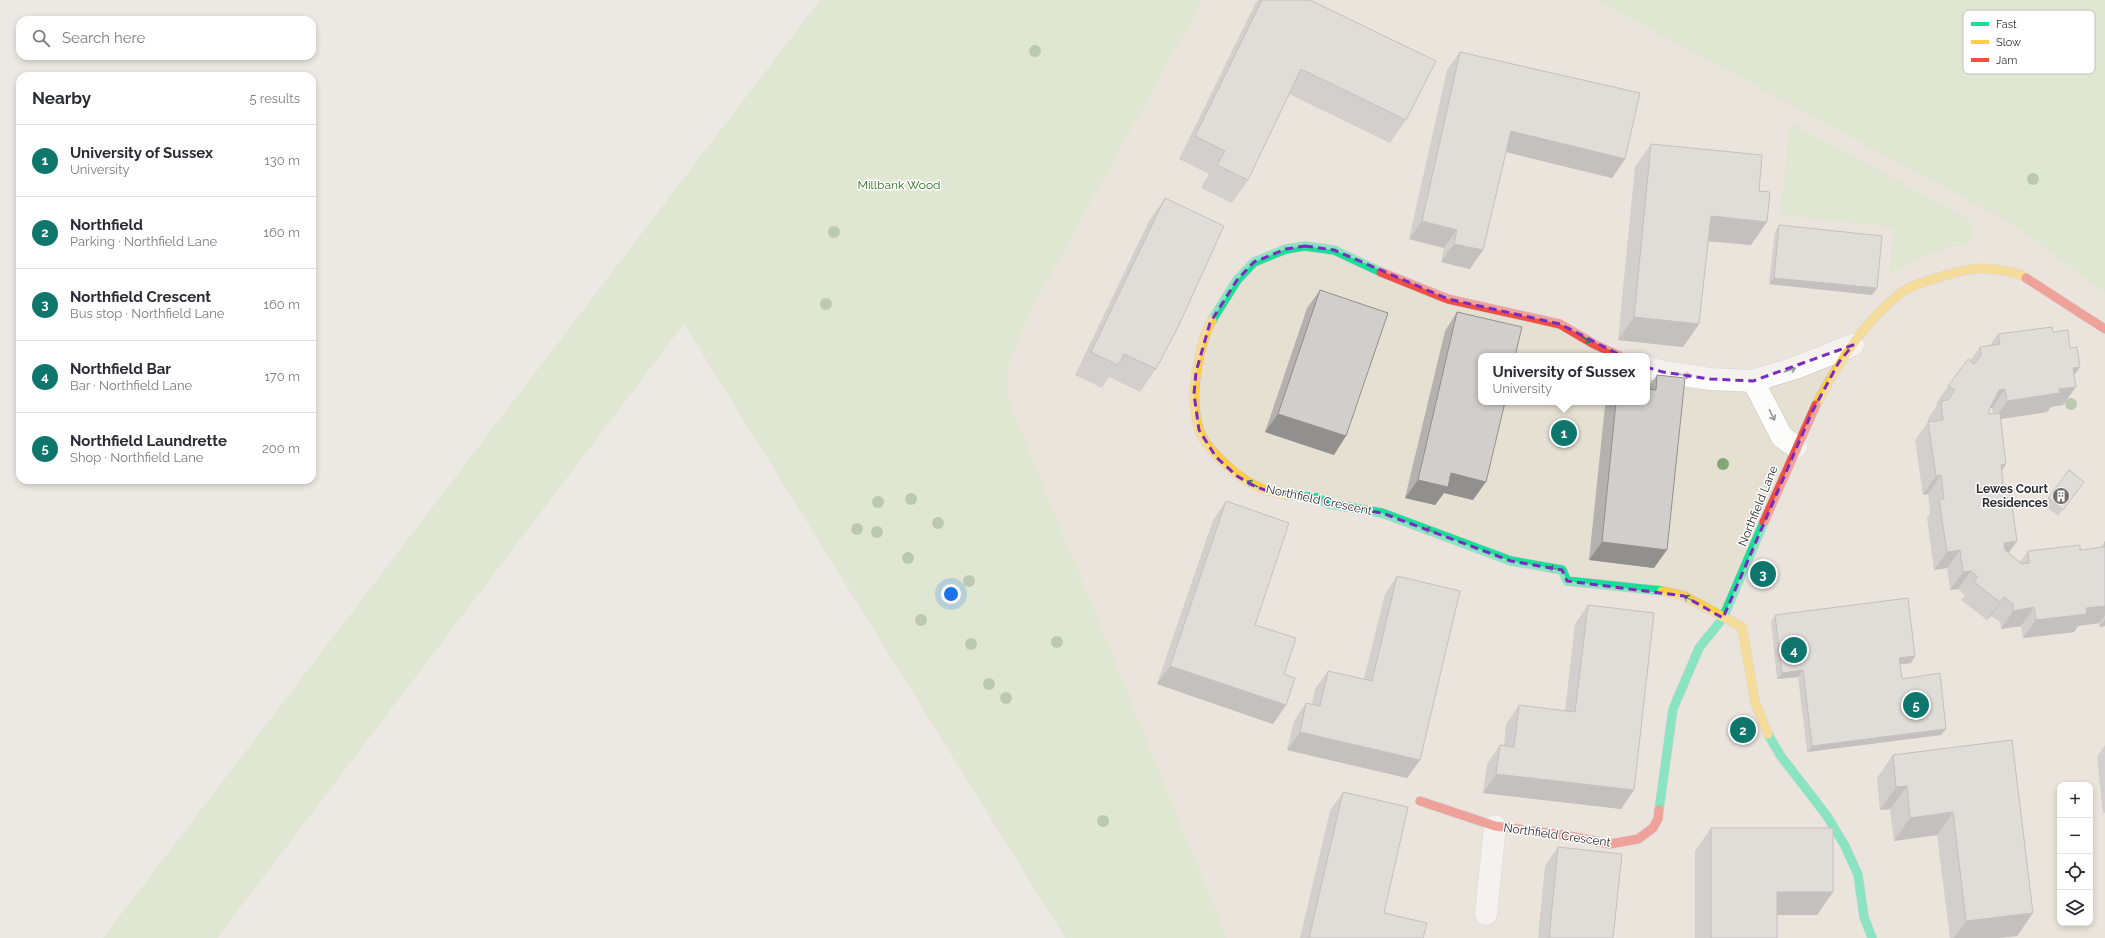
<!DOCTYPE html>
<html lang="en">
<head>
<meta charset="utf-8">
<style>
	body { margin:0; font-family:Raleway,sans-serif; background:#f7f7f7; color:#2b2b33 }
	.controls { position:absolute; right:12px; bottom:12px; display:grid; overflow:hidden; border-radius:8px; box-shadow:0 2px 6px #0003 }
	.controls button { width:36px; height:36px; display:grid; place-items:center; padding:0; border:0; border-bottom:1px solid #e1e1e2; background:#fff; color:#2b2b33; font:20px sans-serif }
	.you { position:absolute; left:951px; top:594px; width:14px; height:14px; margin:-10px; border:3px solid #fff; border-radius:50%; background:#1a73e8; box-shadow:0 0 0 6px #1a73e833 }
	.badge { display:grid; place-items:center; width:26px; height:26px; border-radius:50%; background:#0f766e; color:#fff; font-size:13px; font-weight:700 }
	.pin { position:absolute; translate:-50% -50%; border:2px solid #fff; box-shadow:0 1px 4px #0006 }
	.popup { position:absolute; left:1478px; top:353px; width:172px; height:52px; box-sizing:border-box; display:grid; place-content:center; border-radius:8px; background:#fff; filter:drop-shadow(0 1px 3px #0005); font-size:13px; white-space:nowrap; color:#7c7c81 }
	.popup b { font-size:15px; color:#2b2b33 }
	.popup::after { content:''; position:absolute; left:50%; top:100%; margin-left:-8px; border:8px solid transparent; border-top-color:#fff }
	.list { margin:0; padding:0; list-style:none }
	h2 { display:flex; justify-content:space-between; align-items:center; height:52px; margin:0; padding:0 16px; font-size:17px }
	h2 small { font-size:13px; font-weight:400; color:#7c7c81 }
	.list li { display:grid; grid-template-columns:26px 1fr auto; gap:12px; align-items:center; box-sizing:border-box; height:72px; padding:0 16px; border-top:1px solid #e1e1e2 }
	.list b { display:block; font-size:15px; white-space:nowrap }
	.list p { margin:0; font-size:13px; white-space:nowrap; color:#7c7c81 }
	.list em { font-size:13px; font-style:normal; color:#7c7c81 }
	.icon { flex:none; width:22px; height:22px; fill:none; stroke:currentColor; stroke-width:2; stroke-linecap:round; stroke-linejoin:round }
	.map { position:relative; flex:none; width:2105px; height:938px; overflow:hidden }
	.search { position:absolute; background:#fff; box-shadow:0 2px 6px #0003; left:16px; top:16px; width:300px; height:44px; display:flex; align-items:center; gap:10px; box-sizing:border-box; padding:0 14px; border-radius:12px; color:#7c7c81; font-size:15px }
	.panel { position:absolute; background:#fff; box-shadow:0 2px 6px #0003; left:16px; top:72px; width:300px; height:412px; border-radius:12px }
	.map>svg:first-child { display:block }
	.education { fill:#e6e0d3; fill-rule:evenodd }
	.green { fill:#cee6be }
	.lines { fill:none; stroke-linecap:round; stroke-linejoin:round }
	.street-casing { stroke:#c5c4c5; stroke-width:23 }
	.fast-casing { stroke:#c5c4c5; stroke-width:10 }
	.slow-casing { stroke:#c5c4c5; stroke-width:10 }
	.jam-casing { stroke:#c5c4c5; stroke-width:10 }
	.street { stroke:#fcfcfb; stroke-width:22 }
	.fast { stroke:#16e098; stroke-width:9 }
	.slow { stroke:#ffcf43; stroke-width:9 }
	.jam { stroke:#f24e42; stroke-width:9 }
	.tree { fill:#82a575 }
	.wall { fill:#b4b1af; fill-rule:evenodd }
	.shaded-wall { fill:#92908e }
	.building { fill:#d1cecb; stroke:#92908e }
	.oneway { stroke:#237e5e }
	.oneway2 { stroke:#959594 }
	.marked { fill:none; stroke:#7b2cbf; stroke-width:3; stroke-dasharray:8 5; stroke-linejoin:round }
	.labels { text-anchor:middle; stroke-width:3; stroke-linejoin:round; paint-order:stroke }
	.park-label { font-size:12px; fill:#2c6e1b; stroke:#fff }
	.poi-label { font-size:12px; font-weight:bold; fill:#2e2e2e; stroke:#fff; text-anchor:end }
	.street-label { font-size:12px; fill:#2e2e2e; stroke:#fff }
	.key { fill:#fff; stroke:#c0c0c0; stroke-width:1 }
	.key-label { font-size:11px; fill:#2e2e2e }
</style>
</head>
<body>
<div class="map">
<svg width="2105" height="938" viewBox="0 0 2105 938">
	<rect width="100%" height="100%" fill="#ece8e4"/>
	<path class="education" d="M1203,0H1599L2008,219L2105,293V938H1227L1007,395L1009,362L1034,305ZM1481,356H1647V402H1481ZM2060,785H2090V923H2060Z"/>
	<path class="green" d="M820,0H1203L1034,305L1009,362L1007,395L1227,938H1065L684,324L217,938H103Z
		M1597,0H2105V293L2016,226Z
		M1790,123L1969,219L1975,234L1968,245C1939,247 1913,258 1889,275L1894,227L1780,215Z"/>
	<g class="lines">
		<g class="street-casing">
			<path id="street" d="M1647,367L1663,372L1710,379L1753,381L1798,367L1853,345
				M1753,381L1782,437L1796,447
				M1486,914L1495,826"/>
		</g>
		<g class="fast-casing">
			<path id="fast" d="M1212,320L1237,280L1254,262L1286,249L1305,246L1334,250L1381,272
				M1289,495L1318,498L1328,504L1382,513L1511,561L1562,570L1567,581L1662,591
				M1768,734L1780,755L1827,816L1845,846L1858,875L1864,917L1872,938
				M1659,810L1673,709L1699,648L1723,618L1764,522"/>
		</g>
		<g class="slow-casing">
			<path id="slow" d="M1212,320C1205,331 1202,345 1199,358C1194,381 1192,407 1199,430C1203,441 1210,449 1218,457C1240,479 1257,491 1289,495
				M1816,405C1838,364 1863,322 1901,293C1912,284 1929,281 1943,276C1959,271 1974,267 1991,269C2002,271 2016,271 2026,278
				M1662,591L1684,596L1742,627L1755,702L1768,734"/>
		</g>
		<g class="jam-casing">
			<path id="jam" d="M1381,272L1448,299L1560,324L1594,344L1620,356
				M2026,278L2105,329
				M1764,522L1816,405
				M1420,801L1495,826L1564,835L1610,844L1638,839L1653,828L1658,819L1659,810"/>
		</g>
		<use href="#street" class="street"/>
		<use href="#fast" class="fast"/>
		<use href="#slow" class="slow"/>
		<use href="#jam" class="jam"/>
	</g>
	<g class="tree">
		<circle cx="1035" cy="51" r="6"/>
		<circle cx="2033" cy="179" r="6"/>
		<circle cx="834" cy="232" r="6"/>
		<circle cx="826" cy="304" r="6"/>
		<circle cx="2071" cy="404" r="6"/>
		<circle cx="1723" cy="464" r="6"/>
		<circle cx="911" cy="499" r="6"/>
		<circle cx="878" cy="502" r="6"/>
		<circle cx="938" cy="523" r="6"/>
		<circle cx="857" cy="529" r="6"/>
		<circle cx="877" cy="532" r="6"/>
		<circle cx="908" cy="558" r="6"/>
		<circle cx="969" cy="581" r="6"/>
		<circle cx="948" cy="592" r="6"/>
		<circle cx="921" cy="620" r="6"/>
		<circle cx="1057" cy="642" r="6"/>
		<circle cx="971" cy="644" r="6"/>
		<circle cx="989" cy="684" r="6"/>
		<circle cx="1006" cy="698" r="6"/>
		<circle cx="1103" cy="821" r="6"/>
	</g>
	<path class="wall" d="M1258,0H1310L1406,120L1390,143L1289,94L1248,180L1232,203L1201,188L1209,174L1179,159L1255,4Z
		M1460,52L1625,159L1612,178L1506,152L1470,269L1441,262L1444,248L1409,239L1447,70Z
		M1651,144L1751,245L1708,241L1699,324L1683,347L1618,340L1635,167Z
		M1165,198L1156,369L1140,392L1109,377L1102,388L1075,375L1149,221Z
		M1779,225L1877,288L1872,295L1769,284L1775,232Z
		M1320,290L1334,455L1265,432L1307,308Z
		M1457,312L1473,500L1444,493L1435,505L1405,498L1445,331Z
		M2053,332L2070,348L2080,367L2074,375L2063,405L2051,407L2047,412L2001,419L2006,464L2002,471L2009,553L2020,562L2028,551L2080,550L2101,547L2105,542V626L2099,627V623L2078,626L2074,632L2023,638L2021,626L2001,629L2000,622L1991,616L1987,620L1961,600L1965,595L1958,589L1950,590L1947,568L1934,570L1927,518L1930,513L1928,494L1923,495L1915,440L1928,422V419L1937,405L1936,404L1948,386L1970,361L1980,347L1990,345L1998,334ZM1990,408H1992L1993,414H1989V410Z
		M1657,375L1654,568L1589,560L1605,406L1607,402H1647V389Z
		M2084,482L2058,516L2043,504L2048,498Z
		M1226,501L1255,625L1284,674L1286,705L1273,724L1157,684L1213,520Z
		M1397,576L1420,760L1407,778L1287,750L1294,721L1306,703L1312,704L1315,689L1328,671L1364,679L1385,594Z
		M1588,605L1634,790L1621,809L1483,793L1487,764L1500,745L1504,746L1506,724L1519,705L1565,711L1575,624Z
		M1775,615L1915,656L1911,663L1900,664L1902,679L1946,729L1941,735L1807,752L1798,677L1777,679L1771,621Z
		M2012,740L2033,913L2017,936L1998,938H1950L1937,835L1894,841L1890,809L1880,810L1877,778L1893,755Z
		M2105,745V813H2103L2097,757Z
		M1343,792L1384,913L1423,938H1300L1330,811Z
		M1711,828L1817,915H1777V938H1695V851Z
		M1558,847L1613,938H1538L1545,866Z"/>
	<path class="shaded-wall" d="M1511,131L1625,159L1612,178L1498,150Z
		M1711,216L1767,222L1751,245L1695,240Z
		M1422,221L1457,230L1444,248L1409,239Z
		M1454,244L1483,250L1470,269L1441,262Z
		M1774,278L1877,288L1872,295L1769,284Z
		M1634,317L1699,324L1683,347L1618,340Z
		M2080,367L2067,385L2073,368Z
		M2076,387L2063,405L2051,407L2047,412L1994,420L2007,401L2059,389Z
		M2005,389L1992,408H1987L1999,390Z
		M1278,414L1346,436L1334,455L1265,432Z
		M2006,464L1994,482L2001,465Z
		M1451,473L1486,482L1473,500L1444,493L1435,505L1405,498L1418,480Z
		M1941,475L1928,494L1923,495L1936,476Z
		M2017,541L2004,560V543Z
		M1602,542L1667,550L1654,568L1589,560Z
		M1960,550L1947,568L1934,570L1947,552Z
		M1971,571L1958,589L1950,590L1963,572Z
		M2004,597L1991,616L1987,620L2000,602Z
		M2105,606V615L2099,623L2078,626L2074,632L2023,638L2036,620L2086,608Z
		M2034,607L2021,626L2001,629L2013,611Z
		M2105,619V626L2099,627Z
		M1915,656L1911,663L1895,665L1899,658Z
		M1170,666L1286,705L1273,724L1157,684Z
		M1803,670L1798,677L1777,679L1782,673Z
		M1946,729L1941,735L1807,752L1812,746Z
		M1300,732L1420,760L1407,778L1287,750Z
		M1496,774L1634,790L1621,809L1483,793Z
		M1907,786L1890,809L1880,810L1896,787Z
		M1953,812L1937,835L1894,841L1910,818Z
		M1777,892H1833L1817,915H1761Z
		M2033,913L2017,936L1998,938H1954L1966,921Z"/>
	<path class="building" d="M1262,0H1310L1436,61L1406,120L1301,69L1248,180L1217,165L1225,151L1195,136Z
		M1460,52L1640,93L1625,159L1511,131L1483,250L1454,244L1457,230L1422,221Z
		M1651,144L1762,155L1759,191L1770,192L1767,222L1711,216L1699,324L1634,317Z
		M1165,198L1224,226L1178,327L1156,369L1124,354L1118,365L1091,352Z
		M1779,225L1882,236L1877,288L1774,278Z
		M1320,290L1388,313L1346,436L1278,414Z
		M1457,312L1522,327L1515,356H1481V402H1505L1486,482L1451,473L1448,487L1418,480Z
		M2052,327L2053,332L2068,330L2070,348L2077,347L2080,367L2073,368L2076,387L2059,389L2060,393L2007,401L2005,389L1999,390L1989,410V414L2000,413L2006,464L2001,465L2004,492L2010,491L2017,541L2004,543L2005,550L2022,564L2029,563L2028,551L2080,545V550L2105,547L2104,542H2105V606L2086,608L2087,614L2036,620L2034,607L2013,611V604L2004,597L2000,602L1974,582L1978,577L1971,571L1963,572L1960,550L1947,552L1939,500L1944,499L1941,475L1936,476L1928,422L1943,420L1941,401L1948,400L1955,390L1948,386L1968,359L1974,364L1981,355L1980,347L2000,344L1998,334Z
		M1657,375L1685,378L1667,550L1602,542L1616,402H1647V389L1656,390Z
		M2069,470L2084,482L2063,510L2048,498Z
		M1226,501L1289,523L1255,625L1296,638L1284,674L1295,678L1286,705L1170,666Z
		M1397,576L1460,591L1420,760L1300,732L1306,703L1320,706L1328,671L1372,681Z
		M1908,598L1915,656L1899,658L1902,679L1940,673L1946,729L1812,746L1803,670L1782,673L1775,615Z
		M1588,605L1654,613L1634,790L1496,774L1500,745L1514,747L1519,705L1575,712Z
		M2012,740L2033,913L1966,921L1953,812L1910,818L1907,786L1896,787L1893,755Z
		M1343,792L1408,807L1384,913L1427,923L1423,938H1309Z
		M1711,828H1833V892H1777V938H1711Z
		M1558,847L1622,854L1613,938H1549Z"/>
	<defs><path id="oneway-shaft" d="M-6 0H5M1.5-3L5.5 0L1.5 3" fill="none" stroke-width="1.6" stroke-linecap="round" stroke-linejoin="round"/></defs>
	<g class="oneway">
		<use href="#oneway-shaft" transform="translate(1586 339) rotate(33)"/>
		<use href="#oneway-shaft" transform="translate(1252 484) rotate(-153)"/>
		<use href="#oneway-shaft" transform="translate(1430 531) rotate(-159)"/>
		<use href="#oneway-shaft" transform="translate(1554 569) rotate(-172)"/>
		<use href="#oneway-shaft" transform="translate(1689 599) rotate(-151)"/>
	</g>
	<g class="oneway2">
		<use href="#oneway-shaft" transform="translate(1790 370) rotate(-18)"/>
		<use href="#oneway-shaft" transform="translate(1685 375) rotate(8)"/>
		<use href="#oneway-shaft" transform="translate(1772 415) rotate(63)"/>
	</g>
	<path d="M0 0H2105V938H0ZM1305,246L1334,250L1448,299L1560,324L1639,365L1663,372L1710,379L1753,381L1853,345L1839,362L1812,412L1723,618L1684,596L1567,581L1562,570L1511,561L1382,513L1328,504L1318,498L1273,493L1254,486L1237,476L1216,457L1199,430L1194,394L1196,372L1210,323L1237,280L1254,262L1286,249Z" fill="#ece8e4" fill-opacity=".55" fill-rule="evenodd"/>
	<path class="marked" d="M1305,246L1334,250L1448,299L1560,324L1639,365L1663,372L1710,379L1753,381L1853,345L1839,362L1812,412L1723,618L1684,596L1567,581L1562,570L1511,561L1382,513L1328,504L1318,498L1273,493L1254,486L1237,476L1216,457L1199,430L1194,394L1196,372L1210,323L1237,280L1254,262L1286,249Z"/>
	<defs>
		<g id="building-disc" transform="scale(0.9)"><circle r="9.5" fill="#706f6e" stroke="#fff"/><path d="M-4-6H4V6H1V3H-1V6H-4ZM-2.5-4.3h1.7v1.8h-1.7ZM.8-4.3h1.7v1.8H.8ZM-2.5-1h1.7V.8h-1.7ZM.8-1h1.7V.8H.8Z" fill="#fff"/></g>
	</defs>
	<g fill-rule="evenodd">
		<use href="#building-disc" x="2061" y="496"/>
	</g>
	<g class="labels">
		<g class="park-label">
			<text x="899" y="189">Millbank Wood</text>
		</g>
		<g class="poi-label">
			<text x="2048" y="493">Lewes Court<tspan x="2048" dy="14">Residences</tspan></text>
		</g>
		<g class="street-label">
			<text transform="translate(1319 500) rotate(12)" y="4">Northfield Crescent</text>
			<text transform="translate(1758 506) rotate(-68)" y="4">Northfield Lane</text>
			<text transform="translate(1557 835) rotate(8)" y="4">Northfield Crescent</text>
		</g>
	</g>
	<rect x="1963" y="10" width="132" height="64" rx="6" class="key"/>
	<rect x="1971" y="22" width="18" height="4" fill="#16e098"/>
	<rect x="1971" y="40" width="18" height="4" fill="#ffcf43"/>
	<rect x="1971" y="58" width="18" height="4" fill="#f24e42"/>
	<g class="key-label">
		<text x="1996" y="28">Fast</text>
		<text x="1996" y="46">Slow</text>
		<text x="1996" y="64">Jam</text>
	</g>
</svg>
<div class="controls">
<button>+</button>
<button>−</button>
<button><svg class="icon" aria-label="locate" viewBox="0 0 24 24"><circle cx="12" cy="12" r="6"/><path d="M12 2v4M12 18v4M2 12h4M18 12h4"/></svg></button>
<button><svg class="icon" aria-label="layers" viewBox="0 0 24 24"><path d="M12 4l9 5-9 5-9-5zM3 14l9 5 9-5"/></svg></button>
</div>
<div class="you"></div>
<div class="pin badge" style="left:1564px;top:433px">1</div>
<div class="popup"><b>University of Sussex</b>University</div>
<div class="pin badge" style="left:1743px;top:730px">2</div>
<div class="pin badge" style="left:1763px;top:574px">3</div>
<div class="pin badge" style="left:1794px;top:650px">4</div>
<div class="pin badge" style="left:1916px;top:705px">5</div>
<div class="search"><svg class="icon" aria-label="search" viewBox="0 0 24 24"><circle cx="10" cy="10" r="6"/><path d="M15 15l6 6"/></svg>Search here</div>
<section class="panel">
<h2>Nearby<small>5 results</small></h2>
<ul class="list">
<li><span class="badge">1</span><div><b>University of Sussex</b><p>University</p></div><em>130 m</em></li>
<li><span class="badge">2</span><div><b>Northfield</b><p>Parking · Northfield Lane</p></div><em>160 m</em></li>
<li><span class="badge">3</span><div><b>Northfield Crescent</b><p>Bus stop · Northfield Lane</p></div><em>160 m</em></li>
<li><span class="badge">4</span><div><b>Northfield Bar</b><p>Bar · Northfield Lane</p></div><em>170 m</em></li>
<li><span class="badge">5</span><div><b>Northfield Laundrette</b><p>Shop · Northfield Lane</p></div><em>200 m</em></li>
</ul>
</section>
</div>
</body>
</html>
